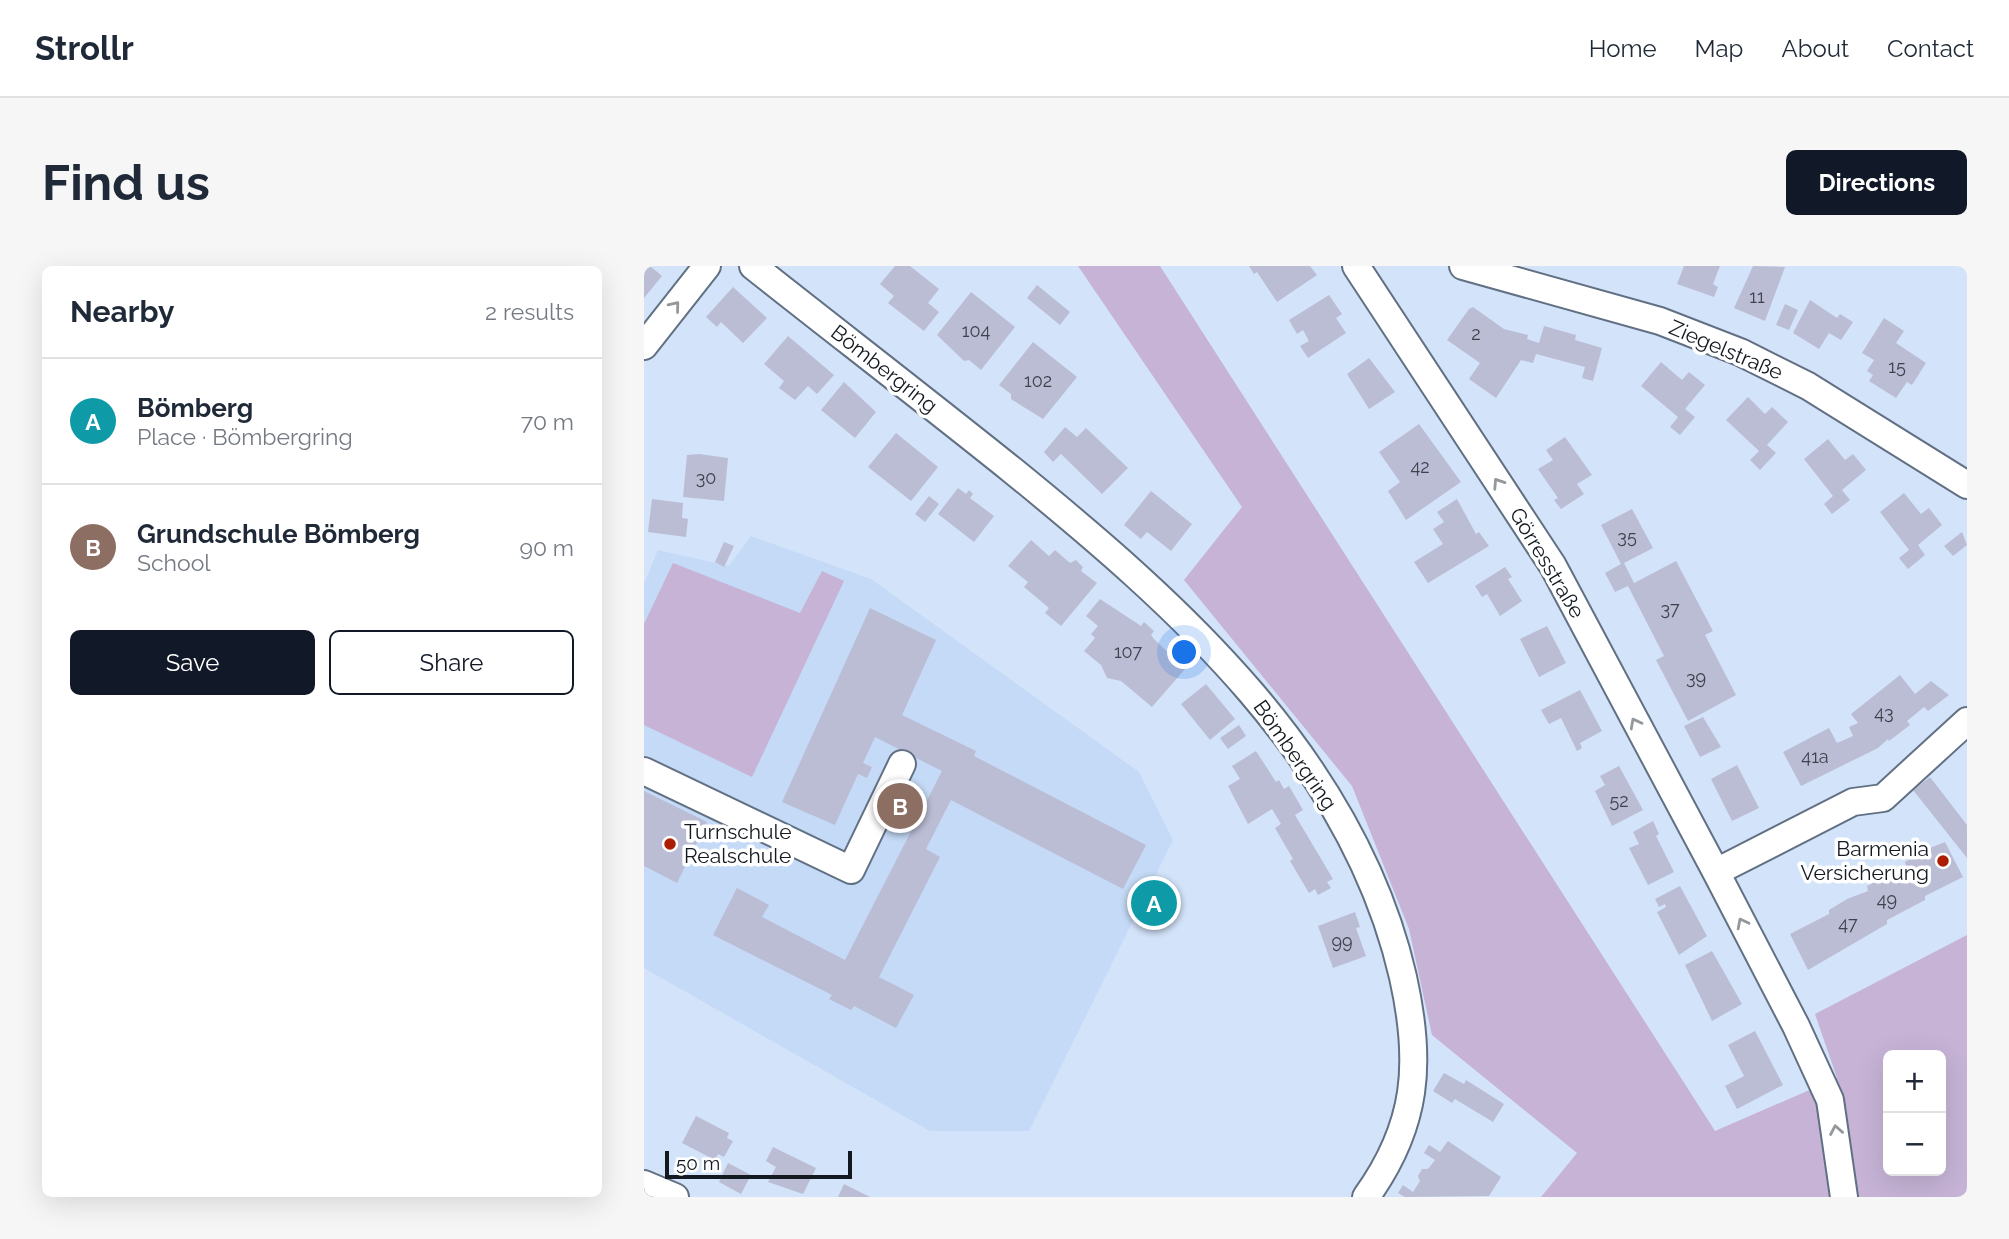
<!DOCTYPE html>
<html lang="en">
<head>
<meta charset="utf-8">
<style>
	body { margin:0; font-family:Raleway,sans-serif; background:#f6f6f7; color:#1f2937 }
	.controls { position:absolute; right:21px; bottom:21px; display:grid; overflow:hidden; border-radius:10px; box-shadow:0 7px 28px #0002 }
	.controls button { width:63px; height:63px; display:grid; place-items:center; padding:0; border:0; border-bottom:2px solid #e0e1e3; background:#fff; color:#1f2937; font:35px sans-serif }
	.scale { position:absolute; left:21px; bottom:18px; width:187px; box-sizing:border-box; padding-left:7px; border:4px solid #131920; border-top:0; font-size:19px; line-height:24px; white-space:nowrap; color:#131920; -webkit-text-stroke:5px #fff; paint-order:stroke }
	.you { position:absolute; left:541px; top:387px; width:24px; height:24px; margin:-18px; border:5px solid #fff; border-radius:50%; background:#1a73e8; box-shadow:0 0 0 10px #1a73e833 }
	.badge { display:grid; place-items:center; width:46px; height:46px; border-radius:50%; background:#111827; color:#fff; font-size:23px; font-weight:700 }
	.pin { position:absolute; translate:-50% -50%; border:4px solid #fff; box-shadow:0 2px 7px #0006 }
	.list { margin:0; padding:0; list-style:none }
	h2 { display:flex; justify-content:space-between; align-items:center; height:91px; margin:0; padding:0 28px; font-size:30px }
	h2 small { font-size:23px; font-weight:400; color:#747a83 }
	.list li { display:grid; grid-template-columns:46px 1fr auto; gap:21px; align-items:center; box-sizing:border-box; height:126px; padding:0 28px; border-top:2px solid #e0e1e3 }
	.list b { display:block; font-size:26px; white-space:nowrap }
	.list p { margin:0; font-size:23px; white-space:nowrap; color:#747a83 }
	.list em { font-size:23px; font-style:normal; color:#747a83 }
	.actions { display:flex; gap:14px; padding:21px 28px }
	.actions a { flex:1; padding:16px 0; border:2px solid #111827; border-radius:10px; text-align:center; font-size:24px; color:#111827 }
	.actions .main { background:#111827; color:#fff }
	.map { position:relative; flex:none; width:1323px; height:931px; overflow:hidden; border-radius:10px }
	header { display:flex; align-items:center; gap:42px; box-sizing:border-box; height:98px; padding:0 35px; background:#fff; border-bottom:2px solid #e0e1e3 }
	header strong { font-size:33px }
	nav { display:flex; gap:38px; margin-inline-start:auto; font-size:24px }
	.intro { display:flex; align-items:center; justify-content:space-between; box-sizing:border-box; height:168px; padding:0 42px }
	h1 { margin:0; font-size:49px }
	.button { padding:18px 32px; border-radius:10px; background:#111827; color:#fff; font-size:24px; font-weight:700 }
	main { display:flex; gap:42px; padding:0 42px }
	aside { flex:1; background:#fff; border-radius:10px; box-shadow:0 7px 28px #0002 }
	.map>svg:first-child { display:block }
	.built { fill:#c4daf6 }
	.green { fill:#c6b3d6; fill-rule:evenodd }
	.building { fill:#bbbdd5 }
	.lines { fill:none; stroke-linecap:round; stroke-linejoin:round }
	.minor-casing { stroke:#617083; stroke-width:30 }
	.minor { stroke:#fff; stroke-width:26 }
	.oneway { stroke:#95989b }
	.poi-dot { fill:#ac1d06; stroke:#fff; stroke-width:2.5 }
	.labels { text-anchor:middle; stroke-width:7; stroke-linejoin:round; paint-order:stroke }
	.number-label { font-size:18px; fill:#3d424d }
	.street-label { font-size:21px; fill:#131920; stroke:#fff }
	.poi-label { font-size:21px; fill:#131920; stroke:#fff; text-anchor:start }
</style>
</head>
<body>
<header>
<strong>Strollr</strong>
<nav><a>Home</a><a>Map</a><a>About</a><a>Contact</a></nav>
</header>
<div class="intro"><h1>Find us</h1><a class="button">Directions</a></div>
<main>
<aside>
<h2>Nearby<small>2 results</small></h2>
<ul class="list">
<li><span class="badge" style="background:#0f9aa8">A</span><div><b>Bömberg</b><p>Place · Bömbergring</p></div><em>70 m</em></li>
<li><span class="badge" style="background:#8d6e63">B</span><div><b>Grundschule Bömberg</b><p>School</p></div><em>90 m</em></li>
</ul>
<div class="actions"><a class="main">Save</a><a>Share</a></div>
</aside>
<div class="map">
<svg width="1323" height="931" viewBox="0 0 1323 931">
	<rect width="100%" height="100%" fill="#d3e3f9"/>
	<path class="built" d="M107,270L227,313L495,506L529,574L385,865H286L0,702V318L14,284L85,300Z"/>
	<path class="green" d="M434,0H516L1071,865L1193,812L1171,748L1323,669V931H897L933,887L788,769L765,663L708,520L540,314L598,241ZM1244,789H1297V905H1244Z
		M29,297L156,347L178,305L200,315L108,511L0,459V358Z"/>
	<path class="building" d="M0,0H6L18,10L0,32Z
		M251,0H266L295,23L284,37L295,46L280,65L244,37L250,30L236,18Z
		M605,0H666L673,9L633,36L613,6L610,8Z
		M1040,0H1076L1069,18L1074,21L1070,31L1033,18Z
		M1109,0L1141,1L1121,55L1090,42Z
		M393,19L426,46L416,59L383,32Z
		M89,21L123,52L99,77L77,56L73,61L62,51Z
		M327,26L371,61L337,104L325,94L320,95L293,69Z
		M685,29L698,48L692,52L702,67L664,92L656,80L665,75L659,64L653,68L645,54Z
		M1166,34L1193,52L1196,48L1209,56L1197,74L1185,67L1175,83L1149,67Z
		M1141,38L1154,44L1145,64L1132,59Z
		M829,41L860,63L884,69L883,73L895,77L900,60L932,69L931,74L958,82L949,115L938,112L941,101L892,88L889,97L877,94L852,132L825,113L836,97L803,74L825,43Z
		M1240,52L1260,65L1252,77L1282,97L1268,119L1263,116L1252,132L1225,115L1229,109L1223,105L1230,94L1218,87Z
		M144,70L190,109L173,128L164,120L151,134L135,122L140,115L120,98Z
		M389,76L433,111L399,153L367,133V128L355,119Z
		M725,92L751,126L725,143L703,108Z
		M1017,96L1038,114L1045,106L1061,119L1041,143L1051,151L1036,169L1026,161L1034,151L997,120Z
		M200,116L232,146L211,172L177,144Z
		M1104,131L1121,148L1128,141L1144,156L1123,179L1132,187L1116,204L1106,194L1115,185L1082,154Z
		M775,158L817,216L762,254L744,225L756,216L735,186Z
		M421,161L433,171L442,162L484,202L458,228L417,188L409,196L400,186Z
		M252,167L294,201L267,235L224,201Z
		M921,171L948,209L933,218L940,228L917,243L910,234L914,232L894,203L909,194L902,184Z
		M1184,173L1201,194L1209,188L1222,204L1198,224L1206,234L1188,248L1180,238L1189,230L1160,193Z
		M55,188L84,192L80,235L39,231L43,189Z
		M314,222L322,228L325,224L329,228L326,232L350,250L330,276L294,248Z
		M507,225L548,258L527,285L503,266L497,273L480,259Z
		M1260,227L1277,248L1285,242L1298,259L1274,279L1281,289L1264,303L1255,292L1265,284L1236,246Z
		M285,230L295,238L281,256L271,248Z
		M8,233L39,237L38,252L44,253L42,271L4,266Z
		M813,233L832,268L835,266L845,280L784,317L770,296L799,278L789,263L800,256L793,246Z
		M988,243L1009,282L980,297L990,317L1032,295L1069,365L1061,369L1092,429L1044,455L1012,394L1020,390L984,320L971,326L961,307L977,298L957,259Z
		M1318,266L1323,279L1309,290L1300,280Z
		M387,274L405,290L411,284L426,297L432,294L439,301L437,305L453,317L417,360L401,347L405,342L380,321L384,316L364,300Z
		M80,276L90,280L80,301L71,296Z
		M861,301L868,311L864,313L878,335L856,350L843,328L838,331L831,320Z
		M456,333L497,360L500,356L510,365L507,369L510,373L541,403L508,441L477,415L463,412L457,399L440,385L451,372L447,368L454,360L442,350Z
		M226,342L292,374L258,449L332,485L330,490L502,579L479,623L307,534L282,583L296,591L235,711L270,729L252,762L210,740L207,744L185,733L188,729L69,669L93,622L125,639L118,651L201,694L298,505L231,471L219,497L228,501L223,512L214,508L191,559L138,536Z
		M903,360L922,397L895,411L876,373Z
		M1256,409L1271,428L1287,415L1305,429L1284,445L1280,441L1263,455L1266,459L1245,475L1244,473L1234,482L1157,520L1139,486L1185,462L1193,477L1209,470L1205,461L1214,457L1207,448Z
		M562,418L591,453L566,474L537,438Z
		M936,424L958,465L936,477L938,482L933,485L917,452L905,458L897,444Z
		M1059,451L1077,481L1056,491L1040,460Z
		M595,459L602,470L584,483L576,472Z
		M612,485L632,516L635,514L640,523L645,520L659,544L651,549L689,613L683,616L687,622L674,629L671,623L665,627L646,595L649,593L631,562L637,558L628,543L604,558L584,520L596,513L588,500Z
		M1093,499L1115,542L1088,555L1067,513Z
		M975,500L999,544L968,560L951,525L961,519L956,510Z
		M1286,511L1323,559V592L1269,524Z
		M0,525L63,556L33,617L0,600Z
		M1009,555L1015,568L1012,570L1030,606L1004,619L985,582L995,578L989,566Z
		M1301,576L1319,611L1281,630V634L1243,654V658L1164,704L1146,668L1185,648V644L1203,633L1224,625L1223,620L1262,600L1261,596L1281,584Z
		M1036,620L1063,670L1035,689L1013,646L1022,641L1021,638L1015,641L1011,633Z
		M711,646L716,661L712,662L722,690L689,702L674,660Z
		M1068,685L1098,738L1068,755L1041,699Z
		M1111,765L1139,819L1093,843L1081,820L1100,810L1084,779Z
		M800,807L820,818L822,814L860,838L849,856L811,833L808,837L789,825Z
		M52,850L85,867L83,872L89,875L80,891L74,888L71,894L38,877Z
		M804,875L857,911L845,930L761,931L754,927L759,919L769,926L776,915L774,910L778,903H784L791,894L780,887L785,879L796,886Z
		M129,881L172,902L159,928L124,916L132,901L122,895Z
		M84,897L107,909L97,928L75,916Z
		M200,918L226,931H194Z"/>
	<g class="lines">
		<g class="minor-casing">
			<path id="minor" d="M109,0C195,68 282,135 368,204C534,339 709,493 759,711C778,796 774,859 722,931
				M712,0L909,300L1072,606L1152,760L1186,834L1200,931
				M819,0L1016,55L1096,86L1164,120L1323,219
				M0,80L63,0
				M0,505L207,604L258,498
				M1072,606L1209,536L1239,532L1323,455
				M0,918L31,931"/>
		</g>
		<use href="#minor" class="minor"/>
	</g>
	<defs><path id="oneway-chevron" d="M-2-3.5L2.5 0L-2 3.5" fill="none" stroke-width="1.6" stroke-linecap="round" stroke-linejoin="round" transform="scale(1.75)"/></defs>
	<g class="oneway">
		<use href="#oneway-chevron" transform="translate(31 40) rotate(-51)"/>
		<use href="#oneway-chevron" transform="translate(854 217) rotate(-123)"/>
		<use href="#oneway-chevron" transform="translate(991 457) rotate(-118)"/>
		<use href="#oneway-chevron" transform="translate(1098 657) rotate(-117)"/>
		<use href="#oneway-chevron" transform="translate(1192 864) rotate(-100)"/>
	</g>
	<g class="poi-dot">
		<circle cx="26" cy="578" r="7"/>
		<circle cx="1299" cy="595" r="7"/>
	</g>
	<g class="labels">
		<g class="number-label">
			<text x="1113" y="37">11</text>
			<text x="332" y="71">104</text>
			<text x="832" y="74">2</text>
			<text x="1253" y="107">15</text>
			<text x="394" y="121">102</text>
			<text x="776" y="207">42</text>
			<text x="62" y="218">30</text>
			<text x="983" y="277">35</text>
			<text x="1026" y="349">37</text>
			<text x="484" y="392">107</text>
			<text x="1052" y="418">39</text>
			<text x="1240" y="453">43</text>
			<text x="1171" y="497">41a</text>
			<text x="975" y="541">52</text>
			<text x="1243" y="640">49</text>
			<text x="1204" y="664">47</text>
			<text x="698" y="682">99</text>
		</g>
		<g class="street-label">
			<text transform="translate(1082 84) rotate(23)" y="7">Ziegelstraße</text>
			<text transform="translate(240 103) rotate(38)" y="7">Bömbergring</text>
			<text transform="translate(903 297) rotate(59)" y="7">Görresstraße</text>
			<text transform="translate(651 489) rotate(55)" y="7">Bömbergring</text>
		</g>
		<g class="poi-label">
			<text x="40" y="573">Turnschule<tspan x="40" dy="24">Realschule</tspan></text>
			<text x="1285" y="590" text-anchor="end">Barmenia<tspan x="1285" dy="24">Versicherung</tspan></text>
		</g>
	</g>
</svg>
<div class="controls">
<button>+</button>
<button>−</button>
</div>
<div class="scale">50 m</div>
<div class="you"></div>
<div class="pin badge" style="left:510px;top:637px;background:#0f9aa8">A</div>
<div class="pin badge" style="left:256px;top:540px;background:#8d6e63">B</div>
</div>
</main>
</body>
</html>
